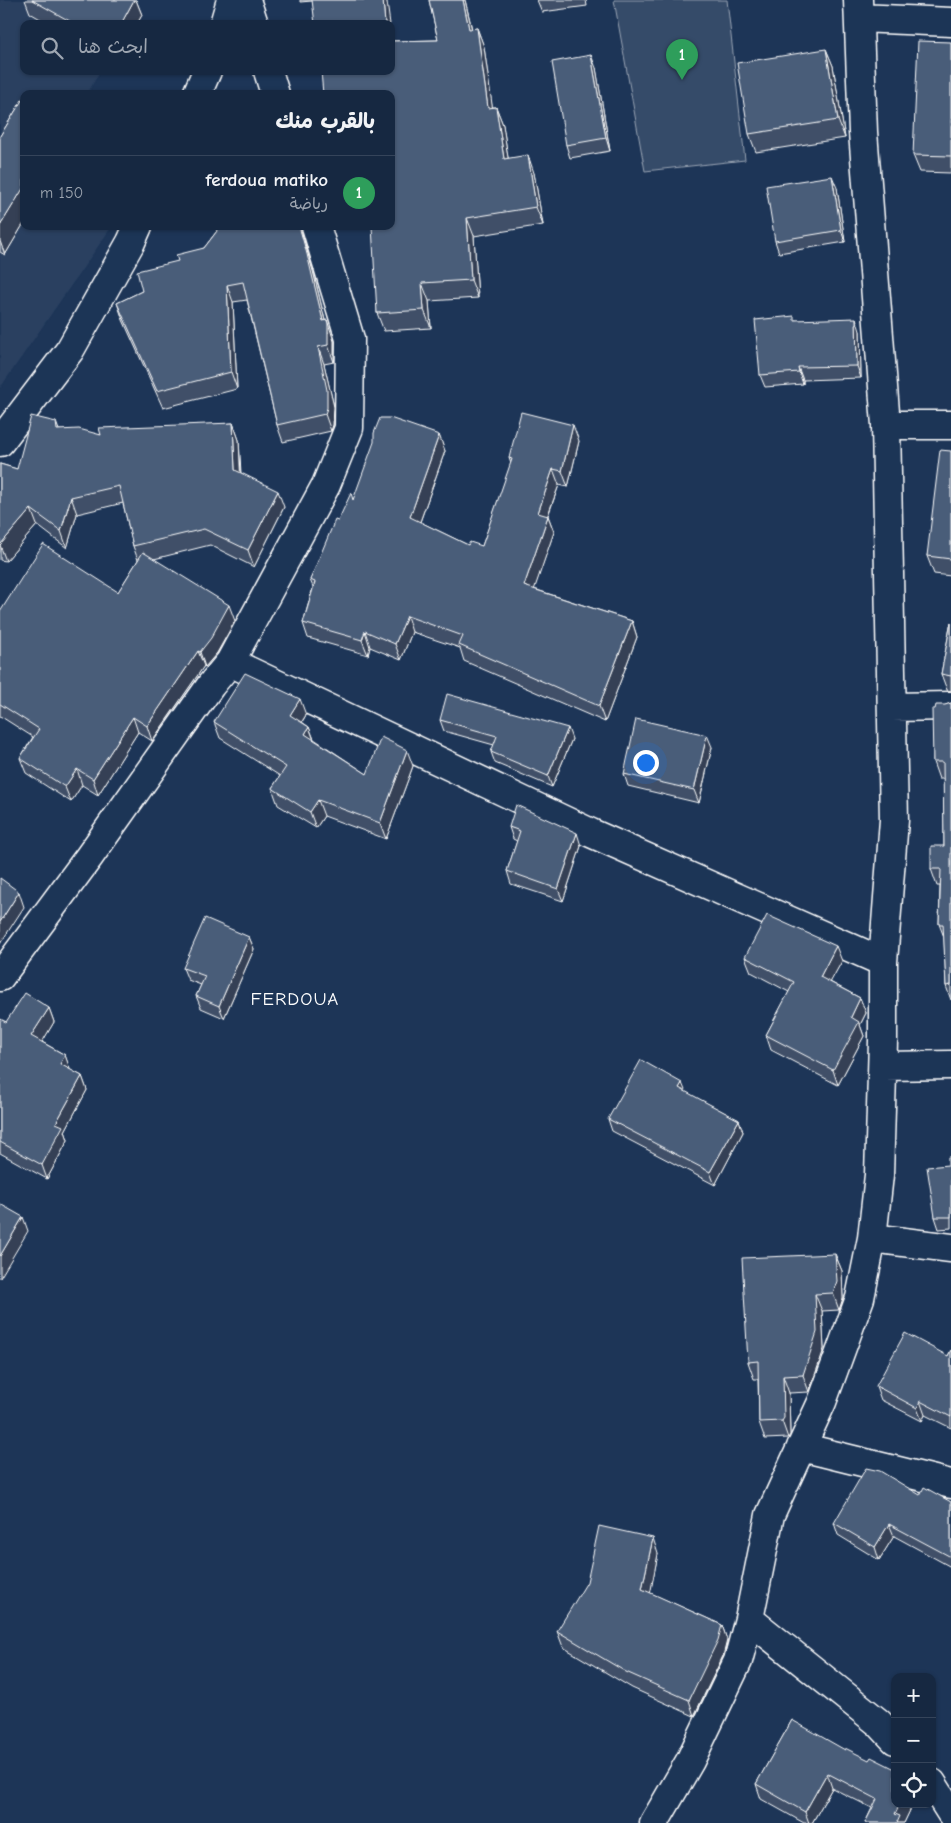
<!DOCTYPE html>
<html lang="ar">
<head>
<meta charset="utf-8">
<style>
	body { margin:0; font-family:"Comic Neue","Playpen Sans Arabic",sans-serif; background:#1f3048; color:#f1f3f6; direction:rtl }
	.controls { position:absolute; right:15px; bottom:15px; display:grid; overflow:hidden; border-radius:10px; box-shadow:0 1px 4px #0004 }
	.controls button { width:45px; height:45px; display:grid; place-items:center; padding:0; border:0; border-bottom:1px solid #35445a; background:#162841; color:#f1f3f6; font:25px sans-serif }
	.you { position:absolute; left:645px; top:762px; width:18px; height:18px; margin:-12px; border:4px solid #fff; border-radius:50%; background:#1a73e8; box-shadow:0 0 0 8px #1a73e833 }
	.badge { display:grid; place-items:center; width:32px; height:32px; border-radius:50%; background:#d6ab8b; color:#fff; font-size:16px; font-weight:700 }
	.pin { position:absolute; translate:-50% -41px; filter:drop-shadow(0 1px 2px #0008) }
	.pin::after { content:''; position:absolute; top:26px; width:18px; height:15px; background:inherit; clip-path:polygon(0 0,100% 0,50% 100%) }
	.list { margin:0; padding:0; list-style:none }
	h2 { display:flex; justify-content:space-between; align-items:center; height:65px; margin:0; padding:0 20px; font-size:21px }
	h2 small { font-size:16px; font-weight:400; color:#9ea6b1 }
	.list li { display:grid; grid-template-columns:32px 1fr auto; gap:15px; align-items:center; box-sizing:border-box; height:75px; padding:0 20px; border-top:1px solid #35445a }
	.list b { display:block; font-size:19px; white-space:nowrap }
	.list p { margin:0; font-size:16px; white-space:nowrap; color:#9ea6b1 }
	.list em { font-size:16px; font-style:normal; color:#9ea6b1 }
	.icon { flex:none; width:28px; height:28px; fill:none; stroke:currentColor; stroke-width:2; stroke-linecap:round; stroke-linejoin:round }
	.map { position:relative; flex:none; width:951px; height:1823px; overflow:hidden; direction:ltr }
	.search { position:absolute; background:#162841; box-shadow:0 1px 4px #0004; left:20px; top:20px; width:375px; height:55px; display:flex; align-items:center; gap:12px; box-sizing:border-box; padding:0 18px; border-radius:10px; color:#9ea6b1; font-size:19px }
	.panel { position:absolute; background:#162841; box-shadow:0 1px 4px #0004; left:20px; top:90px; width:375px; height:140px; border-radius:10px; direction:rtl }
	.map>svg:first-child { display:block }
	.built { fill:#2a4161 }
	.pitch { fill:#364b69; stroke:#9aa5b4 }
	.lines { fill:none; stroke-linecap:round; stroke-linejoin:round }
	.minor-casing { stroke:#fff; stroke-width:31 }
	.tertiary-casing { stroke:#fff; stroke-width:31 }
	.minor { stroke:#1d3557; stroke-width:28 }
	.tertiary { stroke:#1d3557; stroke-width:28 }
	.wall { fill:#405068; stroke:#fff }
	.shaded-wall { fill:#344155; stroke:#fff }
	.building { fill:#4a5d79; stroke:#fff }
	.labels { text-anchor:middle; stroke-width:4.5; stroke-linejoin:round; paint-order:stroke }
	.quarter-label { font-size:19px; letter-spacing:1px; fill:#fff; stroke:#1d3557 }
</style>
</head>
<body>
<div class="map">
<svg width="951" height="1823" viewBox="0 0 951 1823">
	<rect width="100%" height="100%" fill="#1d3557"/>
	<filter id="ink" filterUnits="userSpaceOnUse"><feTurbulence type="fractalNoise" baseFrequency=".02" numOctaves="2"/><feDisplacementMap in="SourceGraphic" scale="10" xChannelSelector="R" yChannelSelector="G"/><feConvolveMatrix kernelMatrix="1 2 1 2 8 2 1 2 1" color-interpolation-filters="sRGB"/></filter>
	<g filter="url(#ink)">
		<path class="built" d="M0,0H139L126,24H24V71H100L87,94H24V226H110V229L0,388Z"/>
		<path class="pitch" d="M614,0H727L745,160L645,171Z"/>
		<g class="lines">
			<g class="minor-casing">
				<path id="minor" d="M246,0L254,24
					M859,18L951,22
					M268,71L275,94
					M886,425H951
					M230,662L591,833L883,962
					M892,707L951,706
					M0,977L89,857L211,685L230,662L326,485L349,428L350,339L316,226
					M883,1066L951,1065
					M872,1238L951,1248
					M801,1447L951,1484
					M749,1619L879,1723L895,1740
					M932,1783L951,1813
					M654,1823L690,1761L738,1661L749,1619L770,1515L822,1402L860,1298L872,1238L879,1175L883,1041V962L894,820L886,425L863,132L858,0"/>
			</g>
			<g class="tertiary-casing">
				<path id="tertiary" d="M224,24L231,0
					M197,94L207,71
					M0,442L70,350L131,242L138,226"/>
			</g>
			<use href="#minor" class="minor"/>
			<use href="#tertiary" class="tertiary"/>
		</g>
		<path class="wall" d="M25,0H136L142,15L137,24H49L30,13Z
			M300,0H386L387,2L312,1L300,2Z
			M429,0H465L472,29L477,28L484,47L492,107H496L503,125L508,158L534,173L543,225L474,236L478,298L429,301L431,328L384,331L377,313L391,94L392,41L438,40Z
			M537,0H586L587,6L542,12Z
			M951,42V173L920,172L913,155Z
			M826,49L833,66L845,138L756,152L749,134Z
			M596,68L610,151L570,158L566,145Z
			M24,97V223L5,255L0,252V136Z
			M837,188L845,242L779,253L775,241Z
			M301,230L313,271L325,320L334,341V362L324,364L334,407L333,425L331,431L283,442L277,425L247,300L233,302L237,389L163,408L123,320L117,303L142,291L178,261L204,248L217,231Z
			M795,320L860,331L861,378L803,380V384L765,387L760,375Z
			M56,422L59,430L101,435L233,423L239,440L241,473L284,507L254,567L210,545L154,559L235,621L217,653L205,667L204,666L152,741L138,732L98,795L82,785L71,802L26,773L20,758L33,737L0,716V612L118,592L138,560L133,546L123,503L77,514L67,548L37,525L6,561L0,560V464L17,469Z
			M439,435L445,451L420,522L468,545L482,546L511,464L509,458L579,441L568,487L559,485L548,516L554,532L534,589L632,621L637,637L605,722L464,661L460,648L412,632L401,660L370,647L368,655L308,638L303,623L313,587L310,580L338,521Z
			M951,451V576L934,574L927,556Z
			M951,622V691L947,690L941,674Z
			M951,703V1000L946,986L944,937L939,924L940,886H937L931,869L944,846V779H939L933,762L935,709Z
			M306,715L302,722L309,727L314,739L367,774L413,766L386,839L324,816L316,828L278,805L272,788L280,776L220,738L214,722Z
			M440,720L572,739L552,787L495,763L491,752L494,745L444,731Z
			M712,747L699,803L628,786L624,774Z
			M509,827L581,846L563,901L511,884L507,871L517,841L513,839Z
			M249,937L254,949L224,1018L201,1008L196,996L201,985L188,980L183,968Z
			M745,957L842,961L830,982L860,998L866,1013L860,1025L864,1036L838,1085L771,1050L766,1035L789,992L751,972Z
			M49,1008L54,1022L42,1042L65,1055L70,1070L82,1076L87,1090L65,1131L68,1140L47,1179L0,1153V1019L6,1022Z
			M685,1092L739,1120L743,1132L715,1185L612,1131L608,1119Z
			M951,1157V1228L939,1229L935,1217Z
			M835,1254L842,1271L843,1298L839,1310L822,1311L824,1349L809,1392L789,1393L790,1435L788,1438L765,1439L759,1422L758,1379H754L748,1362Z
			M951,1350V1428L925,1415L922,1421L881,1400L876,1386L948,1356Z
			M920,1495L951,1502V1567L894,1536L879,1560L838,1535L834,1523Z
			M658,1554L650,1593L722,1625L727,1640L723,1656L694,1716L632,1688L563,1647L557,1631Z
			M792,1720L895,1804H913L904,1823H865L872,1808L832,1788L812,1823H804L761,1799L756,1784Z"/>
		<path class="shaded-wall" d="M134,0H136L142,15L137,24H121Z
			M383,0H386L387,2L390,24H385Z
			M463,0H465L476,48L469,29Z
			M477,28L484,47L495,126L488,108Z
			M826,49L833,66L845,138L838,120Z
			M591,55L596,68L610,151L606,138Z
			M496,107L503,125L511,177L504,159Z
			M528,155L534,173L543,225L536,207Z
			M832,176L837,188L845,242L841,230Z
			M24,187V223L5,255L0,241V226Z
			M467,218L474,236L478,298L471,280Z
			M299,226H301V230L313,271L328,333L327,320L334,341V362L328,345L323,321Z
			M422,283L429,301L431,328L424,310Z
			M227,285L233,302L237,389L231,372Z
			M856,318L860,331L861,378L857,366Z
			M318,347L324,364L334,407L333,425L331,431L325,414Z
			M798,367L803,380V384L799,372Z
			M233,423L239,440L241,487L235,470Z
			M573,425L579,441L568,487L562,471Z
			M439,435L445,451L416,533L410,517Z
			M553,469L559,485L543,528L538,513Z
			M278,491L284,507L254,567L248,550Z
			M71,497L77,514L67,548L61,531Z
			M31,509L37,525L6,561L0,545Z
			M548,516L554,532L530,602L524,586Z
			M229,605L235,621L217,653L205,667L200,652Z
			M407,616L412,632L401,660L395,644Z
			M632,621L637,637L605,722L599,706Z
			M365,631L370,647L368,655L362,640Z
			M198,651L204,666L152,741L147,726Z
			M300,699L306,715L296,731L290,715Z
			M133,717L138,732L98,795L93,779Z
			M309,727L315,743L305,734Z
			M568,728L572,739L552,787L548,776Z
			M707,735L712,747L699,803L694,790Z
			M407,750L413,766L386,839L380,823Z
			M77,769L82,785L71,802L65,787Z
			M318,800L324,816L316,828L310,812Z
			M577,833L581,846L563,901L558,889Z
			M19,892L24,907L0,944V922Z
			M249,937L254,949L224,1018L219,1006Z
			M836,946L842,961L825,992L820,977Z
			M860,998L866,1013L860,1025L864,1036L838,1085L833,1070L851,1017Z
			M49,1008L54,1022L37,1051L31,1036Z
			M65,1055L70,1069L65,1078L60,1064Z
			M82,1076L87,1090L65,1131L68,1140L47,1179L42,1165L56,1123Z
			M682,1083L687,1095L679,1088Z
			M739,1120L743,1132L715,1185L710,1172Z
			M23,1217L28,1231L0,1278V1256Z
			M835,1254L842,1271L843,1298L839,1310L833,1293Z
			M815,1294L822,1311L824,1349L809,1392L803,1375Z
			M783,1376L789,1393L790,1435L788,1438L782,1421Z
			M920,1401L925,1415L922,1421L917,1408Z
			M889,1524L894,1536L879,1560L875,1547Z
			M653,1538L658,1554L648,1605L642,1589Z
			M722,1625L727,1640L723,1656L694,1716L689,1700Z
			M827,1773L832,1788L812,1823H809L805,1812Z
			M900,1804H913L904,1823H897L895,1814Z"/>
		<path class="building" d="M32,0H134L121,24H75Z
			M312,0H383L385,24H315Z
			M429,0H463L469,29L477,28L488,108L496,107L504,159L528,155L536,207L467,218L471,280L422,283L424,310L377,313L372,226H391V94H323L321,71H391V41L438,40Z
			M918,41L951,42V156L913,155Z
			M826,49L838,120L749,134L737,63Z
			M591,55L606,138L566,145L552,62Z
			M28,90L34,94H25Z
			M24,97V187L0,226V136Z
			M832,176L841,230L775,241L766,186Z
			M215,226H299L307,254L323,321L327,320L328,324V345L318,347L327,390V408L325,414L277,425L243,282L227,285L231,372L157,391L117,303L142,291L137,271L178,261L176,255L204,248L217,231Z
			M794,316V320L856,318L857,366L798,367L799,372L760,375L755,320Z
			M521,412L573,425L562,471L553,469L538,513L548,516L524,586L632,621L599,706L459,645L463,636L407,616L395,644L365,631L362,640L303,623L315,582L310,580L335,520L338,521L351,493L353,500L374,442V433L380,418H390L439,435L410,517L468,545L470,542L482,546L512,459L509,458Z
			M31,416L56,422L57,430L79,429L101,435L99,428L233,423L235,470L278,491L248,550L204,529L133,546L119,486L71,497L61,531L31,509L0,545V464L17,469Z
			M940,450L951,451V559L927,556Z
			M43,544L118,592L143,552L229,605L211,638L200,652L198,651L147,726L133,717L93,779L77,769L65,787L20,758L39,729L0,704V612Z
			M951,622V676L941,674Z
			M245,673L300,699L290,715L309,727L305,734L367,774L381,737L407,750L380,823L318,800L310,812L272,788L286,767L214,722Z
			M447,694L568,728L548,776L491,752L497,736L440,720Z
			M951,703V985L946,986L943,924H939L941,869H931V846H944L943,762H933L932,709H935L936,705H945Z
			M636,719L707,735L694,790L624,774Z
			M516,805L577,833L558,889L507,871L520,831L509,827Z
			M0,878L19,892L0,922Z
			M767,915L836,946L820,977L860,998L851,1017L859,1022L833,1070L766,1035L794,982L745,957Z
			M205,918L249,937L219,1006L196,996L205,976L183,968Z
			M25,993L49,1008L31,1036L65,1055L60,1064L82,1076L56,1123L63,1126L42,1165L0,1142V1019L6,1022Z
			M641,1060L682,1083L679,1088L739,1120L710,1172L608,1119Z
			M948,1157H951V1217H935L927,1167L948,1165Z
			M0,1204L23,1217L0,1256Z
			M835,1254L837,1281L833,1293L815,1294L817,1332L803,1375L783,1376L784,1418L782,1421L759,1422L758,1361L748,1362L742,1258Z
			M905,1333L948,1356L951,1350V1417L920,1401L917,1408L876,1386Z
			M866,1468L880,1471L920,1495L924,1487L951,1502V1557L889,1524L875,1547L834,1523Z
			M599,1526L653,1538L642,1589L722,1625L718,1640L689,1700L626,1672L557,1631L587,1582Z
			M792,1720L845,1750V1748L869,1760L871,1757L895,1769V1804H900L895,1814L900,1816L897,1823H865L877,1799L827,1773L805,1812L756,1784Z"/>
	</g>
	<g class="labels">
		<g class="quarter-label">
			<text x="295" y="1005">FERDOUA</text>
		</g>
	</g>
</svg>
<div class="controls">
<button>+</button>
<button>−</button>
<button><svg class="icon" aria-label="locate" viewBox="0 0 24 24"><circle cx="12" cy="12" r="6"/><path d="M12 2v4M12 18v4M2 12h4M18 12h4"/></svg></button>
</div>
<div class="you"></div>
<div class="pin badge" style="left:682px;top:80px;background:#2e9e5b">1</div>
<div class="search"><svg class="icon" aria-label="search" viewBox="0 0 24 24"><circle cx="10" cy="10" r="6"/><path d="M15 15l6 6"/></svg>ابحث هنا</div>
<section class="panel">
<h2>بالقرب منك<small></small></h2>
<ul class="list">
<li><span class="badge" style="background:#2e9e5b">1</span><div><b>ferdoua matiko</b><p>رياضة</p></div><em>150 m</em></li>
</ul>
</section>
</div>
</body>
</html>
